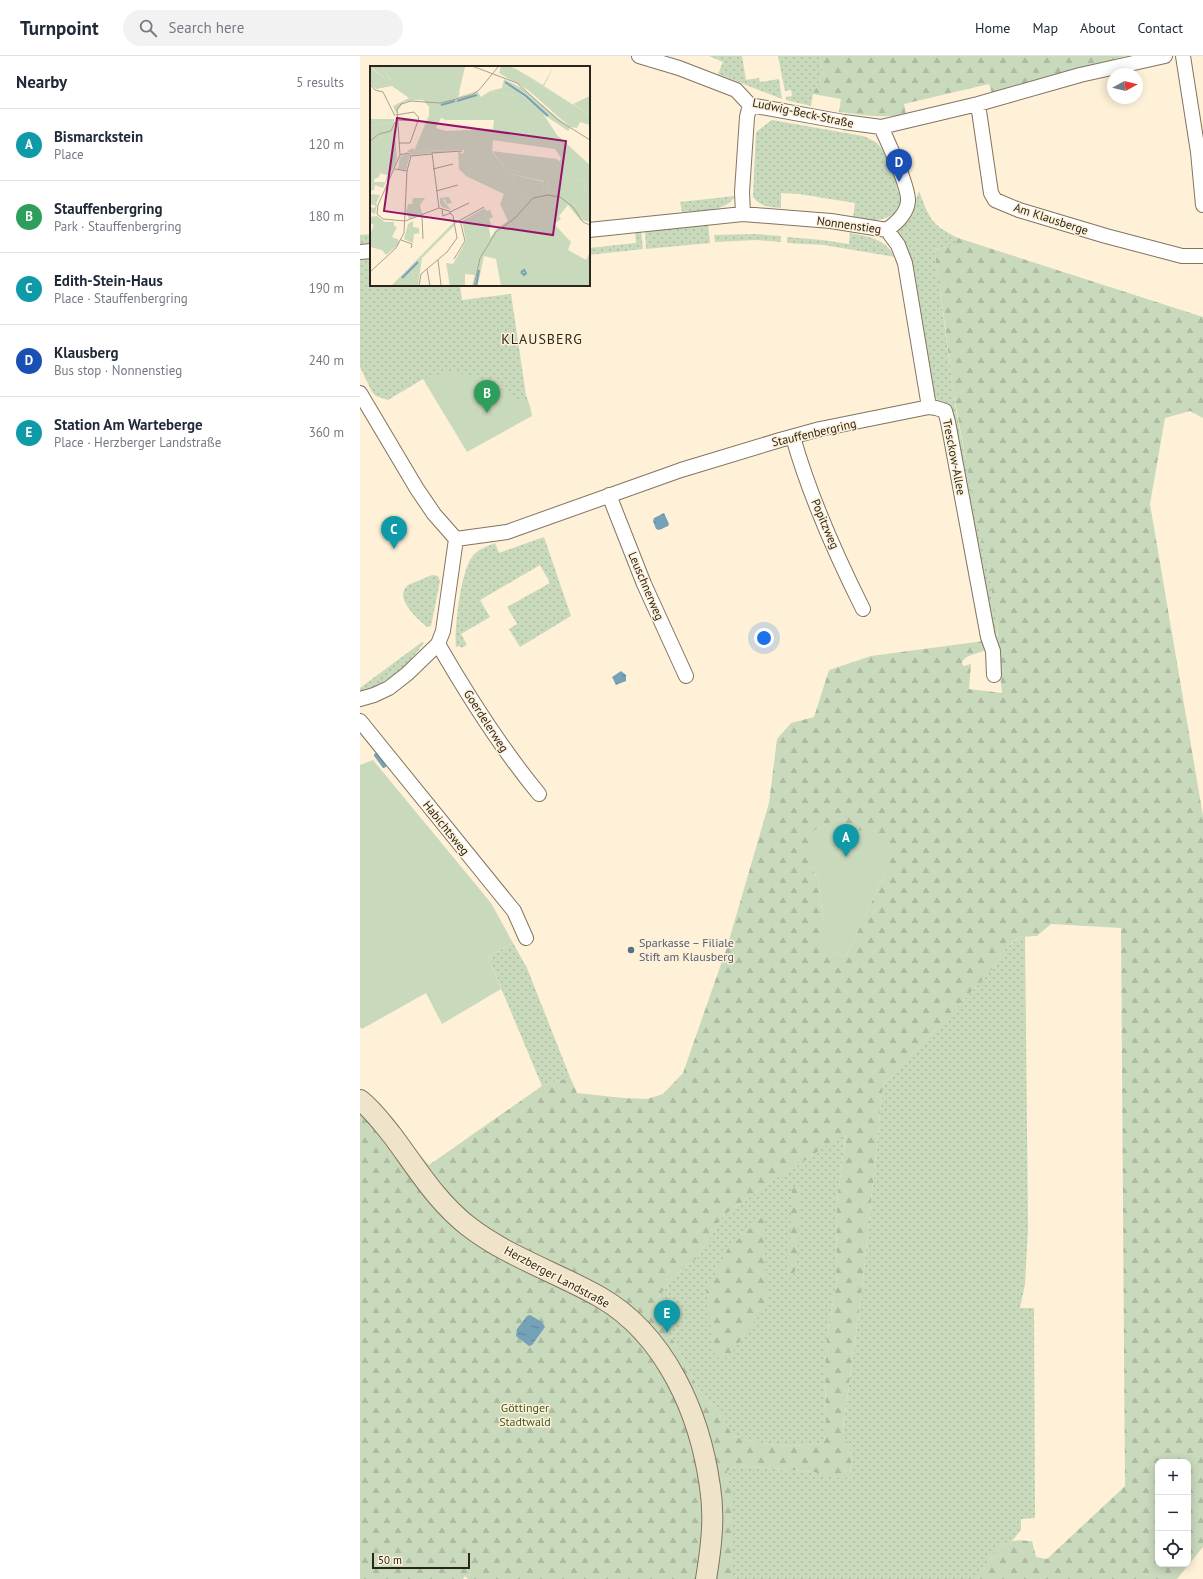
<!DOCTYPE html>
<html lang="en">
<head>
<meta charset="utf-8">
<style>
	body { margin:0; font-family:"PT Sans",sans-serif; background:#f2f2f3; color:#1f2937 }
	.controls { position:absolute; right:12px; bottom:12px; display:grid; overflow:hidden; border-radius:8px; box-shadow:0 2px 10px #0003 }
	.controls button { width:36px; height:36px; display:grid; place-items:center; padding:0; border:0; border-bottom:1px solid #e0e1e3; background:#fff; color:#1f2937; font:20px sans-serif }
	.compass { position:absolute; left:747px; top:12px; width:36px; height:36px; border-radius:50%; background:#fff; box-shadow:0 2px 10px #0003; rotate:82deg }
	.scale { position:absolute; left:12px; bottom:10px; width:98px; box-sizing:border-box; padding-left:4px; border:2px solid #2b261d; border-top:0; font-size:11px; line-height:14px; white-space:nowrap; color:#2b261d; -webkit-text-stroke:3px #fef1d8; paint-order:stroke }
	.you { position:absolute; left:404px; top:582px; width:14px; height:14px; margin:-10px; border:3px solid #fff; border-radius:50%; background:#1a73e8; box-shadow:0 0 0 6px #1a73e833 }
	.badge { display:grid; place-items:center; width:26px; height:26px; border-radius:50%; background:#961269; color:#fff; font-size:13px; font-weight:700 }
	.pin { position:absolute; translate:-50% -33px; filter:drop-shadow(0 1px 2px #0008) }
	.pin::after { content:''; position:absolute; top:21px; width:14px; height:12px; background:inherit; clip-path:polygon(0 0,100% 0,50% 100%) }
	.list { margin:0; padding:0; list-style:none }
	h2 { display:flex; justify-content:space-between; align-items:center; height:52px; margin:0; padding:0 16px; font-size:17px }
	h2 small { font-size:13px; font-weight:400; color:#747a83 }
	.list li { display:grid; grid-template-columns:26px 1fr auto; gap:12px; align-items:center; box-sizing:border-box; height:72px; padding:0 16px; border-top:1px solid #e0e1e3 }
	.list b { display:block; font-size:15px; white-space:nowrap }
	.list p { margin:0; font-size:13px; white-space:nowrap; color:#747a83 }
	.list em { font-size:13px; font-style:normal; color:#747a83 }
	.icon { flex:none; width:22px; height:22px; fill:none; stroke:currentColor; stroke-width:2; stroke-linecap:round; stroke-linejoin:round }
	.map { position:relative; flex:none; width:843px; height:1523px; overflow:hidden }
	header { display:flex; align-items:center; gap:24px; box-sizing:border-box; height:56px; padding:0 20px; background:#fff; border-bottom:1px solid #e0e1e3 }
	header strong { font-size:19px }
	nav { display:flex; gap:22px; margin-inline-start:auto; font-size:14px }
	.search { width:280px; height:36px; background:#f2f2f3; display:flex; align-items:center; gap:10px; box-sizing:border-box; padding:0 14px; border-radius:22px; color:#747a83; font-size:15px }
	main { display:flex }
	aside { flex:1; background:#fff }
	.map>svg:first-child { display:block }
	.grass { fill:url(#grass-dots) }
	.forest { fill:url(#forest-firs); fill-rule:evenodd }
	.green { fill:#c9d9bc }
	.water { fill:url(#water-ripples) }
	.lines { fill:none; stroke-linecap:round; stroke-linejoin:round }
	.stream { stroke:#75a2b9; stroke-width:4 }
	.street-casing { stroke:#80755f; stroke-width:16 }
	.secondary-casing { stroke:#80755f; stroke-width:22 }
	.street { stroke:#fff; stroke-width:14 }
	.secondary { stroke:#efe4ca; stroke-width:20 }
	.service-dot { fill:#5c6f8a; stroke:#fef1d8; stroke-width:1.5 }
	.labels { text-anchor:middle; stroke-width:3; stroke-linejoin:round; paint-order:stroke }
	.street-label { font-size:12px; fill:#2b261d; stroke:#fef1d8 }
	.service-label { font-size:12px; fill:#4e5e75; stroke:#fef1d8; text-anchor:start }
	.park-label { font-size:12px; fill:#3e5920; stroke:#fef1d8 }
	.quarter-label { font-size:14px; letter-spacing:1px; fill:#2b261d; stroke:#fef1d8 }
	.inset-river { fill:none; stroke:#75a2b9; stroke-width:2 }
	.inset-road { fill:none; stroke:#aaa08d; stroke-width:1 }
	.view { fill:#961269; fill-opacity:0.15; stroke:#961269; stroke-width:2 }
	.inset-edge { fill:none; stroke:#2b261d; stroke-width:2 }
</style>
</head>
<body>
<header>
<strong>Turnpoint</strong>
<div class="search"><svg class="icon" aria-label="search" viewBox="0 0 24 24"><circle cx="10" cy="10" r="6"/><path d="M15 15l6 6"/></svg>Search here</div>
<nav><a>Home</a><a>Map</a><a>About</a><a>Contact</a></nav>
</header>
<main>
<aside>
<h2>Nearby<small>5 results</small></h2>
<ul class="list">
<li><span class="badge" style="background:#0f9aa8">A</span><div><b>Bismarckstein</b><p>Place</p></div><em>120 m</em></li>
<li><span class="badge" style="background:#2e9e5b">B</span><div><b>Stauffenbergring</b><p>Park · Stauffenbergring</p></div><em>180 m</em></li>
<li><span class="badge" style="background:#0f9aa8">C</span><div><b>Edith-Stein-Haus</b><p>Place · Stauffenbergring</p></div><em>190 m</em></li>
<li><span class="badge" style="background:#1a4fb4">D</span><div><b>Klausberg</b><p>Bus stop · Nonnenstieg</p></div><em>240 m</em></li>
<li><span class="badge" style="background:#0f9aa8">E</span><div><b>Station Am Warteberge</b><p>Place · Herzberger Landstraße</p></div><em>360 m</em></li>
</ul>
</aside>
<div class="map">
<svg width="843" height="1523" viewBox="0 0 843 1523">
	<defs>
		<pattern id="grass-dots" width="8" height="8" patternUnits="userSpaceOnUse"><rect width="8" height="8" fill="#c9d9bc"/><path d="M2 2h.1M6 6h.1" fill="none" stroke="#adbaa1" stroke-width="1.8" stroke-linecap="round"/></pattern>
		<pattern id="forest-firs" width="22" height="20" patternUnits="userSpaceOnUse"><rect width="22" height="20" fill="#c9d9bc"/><path d="M5 1l3.5 6h-7zM16 11l3.5 6h-7z" fill="#adbaa1"/></pattern>
		<pattern id="water-ripples" width="26" height="14" patternUnits="userSpaceOnUse"><rect width="26" height="14" fill="#75a2b9"/><path d="M2 4q2-2 4 0t4 0M15 11q2-2 4 0t4 0" fill="none" stroke="#608496"/></pattern>
	</defs>
	<rect width="100%" height="100%" fill="#fef1d8"/>
	<path class="grass" d="M349,0H382L386,24L399,22L400,26L419,23L422,43L358,18L363,6Z
		M418,0H459L463,18L453,38L451,50L426,44V41L432,40L431,34L425,35Z
		M412,64L503,80C508,82 513,84 517,87C529,98 537,132 542,148C530,167 514,165 493,163L495,147L439,138L421,137V152C409,151 401,151 393,141L396,76Z
		M559,135C570,163 570,168 598,182L595,190L574,193C581,240 587,287 593,334C597,364 604,394 610,423C620,482 639,540 638,600L588,353L575,342L549,197L546,188L537,177V175C549,166 554,148 559,135Z
		M375,140C366,157 338,154 322,156L320,146Z
		M348,167L350,187L286,193L285,173Z
		M281,174L283,193L229,199V192L276,187L275,175Z
		M490,177C510,181 524,182 535,201L464,189L427,187V181L462,184L489,188Z
		M11,178V188L0,189V179Z
		M396,178L421,180V186L396,184L355,186L354,179Z
		M11,202V229H100L102,244L151,238L166,339L170,350L128,328L63,323L28,344L16,340L12,336L0,311V203Z
		M184,481L211,560L160,591L149,573L157,568L147,551L190,527L180,509L120,544L130,561L101,578L107,589L101,592L100,590L96,591C94,573 101,515 112,501C118,493 126,491 135,487L139,497Z
		M72,519L78,520L80,525L71,570L67,571C56,562 33,541 48,529Z
		M62,586L64,587C44,614 31,624 0,637V632Z
		M665,880L668,1172L665,1228L660,1252H674L675,1462L661,1463V1474L652,1485L643,1488L629,1503L617,1523H372L367,1415L379,1410L453,1416L468,1419H490C492,1405 493,1390 482,1380L502,1233L523,1029L629,917L647,891L660,881Z
		M153,887L167,912L210,1021L182,1030L128,901Z
		M486,1075L477,1146L476,1228L467,1278L465,1311L466,1378L464,1386C435,1393 401,1389 373,1380L364,1364L340,1335L314,1286L302,1266L296,1246L311,1223L337,1202L363,1160L414,1123L437,1110Z"/>
	<path class="forest" d="M459,0H765L632,38L629,28L544,48L546,59C523,62 501,59 479,56L481,43L453,38L463,18Z
		M598,182L843,261V362L830,355L805,362L790,448L843,760V1491L817,1523H617C624,1511 637,1486 653,1485C659,1484 666,1485 672,1485L676,1501L687,1503L765,1430L761,872L691,868L677,880L659,881L647,891L629,917L523,1029L502,1233L482,1379C493,1390 492,1405 490,1419L483,1423L453,1416L379,1410L367,1415L373,1448L372,1523H108L105,1520L103,1523H0V1033L69,1109L182,1030L210,1021L217,1037L263,1042L287,1043L303,1038L323,1017L367,891L409,747L417,683L431,667L454,661L469,614L511,600L624,585L626,593C619,599 603,598 602,608L604,610L611,608L609,633L642,637L638,600V577L630,523L615,453L593,335L585,269L574,193L594,190ZM469,767L525,817L486,900L458,892L463,860L458,825L452,810L455,774ZM486,1076L477,1146L476,1228L467,1278L465,1311L466,1378L464,1386C435,1393 401,1389 373,1380L364,1364L340,1335L314,1286L302,1266L296,1246L311,1223L337,1202L363,1160L414,1123L437,1110ZM798,1406H828V1508H798Z
		M441,1127L437,1212L428,1224L432,1133Z
		M404,1159L407,1248L368,1302H355L346,1237L367,1194Z"/>
	<path class="green" d="M87,316C117,317 145,336 170,350L172,360L107,396L63,323Z
		M13,704L131,847L153,887L128,901L141,933L82,968L66,937L2,973L0,971V709Z
		M469,767H473L517,779L524,789L527,801L525,817L486,900L457,892L463,860L458,825L452,810L451,778L455,774Z"/>
	<path class="water" d="M304,457L309,468L308,470L299,474L296,473L293,465L294,462Z
		M261,615L266,619V625L256,629L252,621Z
		M170,1259L182,1266L185,1271L172,1289L169,1290L156,1280L157,1273L167,1260Z"/>
	<g class="lines">
		<path class="stream" d="M16,699L24,710"/>
		<g class="street-casing">
			<path id="street" d="M279,0L319,12L376,34L390,49L484,66L521,71L618,48L720,19L805,0
				M823,0L838,96L843,149
				M618,48L631,137L635,144L659,154L746,180L822,200H843
				M383,158L382,136L387,61L390,49
				M229,174L383,158L471,165L527,174C536,167 547,158 548,145C549,131 528,86 521,71
				M527,174L538,189L545,207L569,351
				M0,196L11,195
				M0,337L57,433L74,458L96,483
				M433,381C449,438 476,499 503,553
				M249,439L284,528L326,620
				M96,483L147,476L321,414L420,384L460,373L569,351L576,352L585,355L588,366L628,581L633,595L634,619
				M78,588C108,640 141,692 179,738
				M0,643L14,639L29,632L47,618L78,588L83,575L96,483
				M0,665L154,855L166,882"/>
		</g>
		<g class="secondary-casing">
			<path id="secondary" d="M0,1044C13,1054 22,1067 32,1079C56,1111 76,1145 108,1170C148,1201 196,1216 240,1241C306,1279 340,1358 350,1431C355,1461 351,1493 346,1523"/>
		</g>
		<use href="#street" class="street"/>
		<use href="#secondary" class="secondary"/>
	</g>
	<circle class="service-dot" cx="271" cy="894" r="4"/>
	<g class="labels">
		<g class="street-label">
			<text transform="translate(443 57) rotate(12)" y="4">Ludwig-Beck-Straße</text>
			<text transform="translate(691 163) rotate(18)" y="4">Am Klausberge</text>
			<text transform="translate(489 169) rotate(8)" y="4">Nonnenstieg</text>
			<text transform="translate(454 377) rotate(-13)" y="4">Stauffenbergring</text>
			<text transform="translate(594 401) rotate(79)" y="4">Tresckow-Allee</text>
			<text transform="translate(465 468) rotate(67)" y="4">Popitzweg</text>
			<text transform="translate(286 530) rotate(67)" y="4">Leuschnerweg</text>
			<text transform="translate(126 665) rotate(57)" y="4">Goerdelerweg</text>
			<text transform="translate(86 772) rotate(51)" y="4">Habichtsweg</text>
			<text transform="translate(197 1221) rotate(28)" y="4">Herzberger Landstraße</text>
		</g>
		<g class="service-label">
			<text x="279" y="891">Sparkasse – Filiale<tspan x="279" dy="14">Stift am Klausberg</tspan></text>
		</g>
		<g class="park-label">
			<text x="165" y="1356">Göttinger<tspan x="165" dy="14">Stadtwald</tspan></text>
		</g>
		<g class="quarter-label">
			<text x="182" y="288">KLAUSBERG</text>
		</g>
	</g>
	<g transform="translate(10 10)">
		<rect width="220" height="220" fill="#fef1d8"/>
		<path d="M131,0H139L146,4L141,0L173,19L184,0L174,20L203,38L159,12L220,49V59L210,56L207,62L200,61L158,24L129,7ZM1,1L15,5L21,15H18ZM134,13L152,22L200,62L198,65L173,48L146,23L145,30L120,25L132,22ZM0,53H24V56L0,60ZM43,82L44,85L90,84L42,89L37,85ZM122,85L187,93L205,112L215,116L214,123L220,129V156L212,154V149L204,139L177,127L179,114L136,103ZM36,88L40,89L36,104L28,103L30,91ZM23,94L26,96L19,110L10,107L9,111L4,113V116H15L17,110H19L13,122L5,119L4,124L0,125L3,115L13,95ZM141,108L175,116L173,126L157,132L148,123ZM0,128L10,129L6,138L7,139L5,148L0,146V141L4,142L6,140L0,138ZM79,131L82,137L77,138L75,133L73,134L81,144L72,141L70,138V132ZM43,132H55L50,139L52,148L39,153L36,146L38,138H42ZM7,150L15,156H24V160L27,161L22,171L29,174L28,179L16,189L12,184L0,181V168L4,159L0,157V151ZM43,155V161L49,162V167H52L44,168L43,177L34,173L38,158ZM52,192L48,219L45,220L41,203Z" fill="#c9d9bc"/>
		<path d="M0,0H16L28,11L69,29L90,26L88,31L107,25L111,31L120,25L145,30V23L172,46L187,69L220,99V129L214,123L215,116L205,112L189,97L191,92L185,83L123,74L122,86L136,103L179,113L177,127L195,131L208,143L212,149L211,155L198,139L189,150L191,153L184,158L201,176L198,184L216,194L220,186V220H131L126,193L114,190L108,218L102,220L110,188L126,163L138,155L130,138L134,128L96,110L89,103L88,85L93,88L94,84L44,85L59,49V41L53,34H44L34,36L26,47L23,40L39,32L22,20L6,23L0,17ZM1,2L15,5L21,14L18,15ZM71,52L76,54H124L123,63L76,65L66,62ZM141,108L174,115V124L157,132L148,123ZM220,30V49L203,38ZM24,56L27,93L25,96L13,95L0,123V60Z" fill="#c9d9bc" fill-rule="evenodd"/>
		<path d="M16,0H93L95,1L88,30L64,31L28,11ZM111,99L121,105L120,109L107,107ZM115,142L116,145L120,144L123,151L119,153L122,160L119,162L121,175L110,188L105,209L95,208V220H80L76,197L83,198L96,175L92,155ZM84,156V160L41,203L45,220H21Z" fill="#c9d9bc"/>
		<path class="inset-river" d="M135,16L156,30L178,50M87,35L107,29M71,39L85,35M151,206L154,209L156,207L154,204L151,206M32,212L48,196M106,220L109,204"/>
		<path class="inset-road" d="M102,0L147,17L188,54L220,74M0,18L5,24L13,26L25,50M26,49L44,46L49,52L40,77H29M26,54L49,55M0,75L9,68L21,65L25,56M30,89L38,87L41,90M41,90L62,88M25,103L37,105M63,103L83,98M66,125L88,119M69,142L35,155L13,153L7,148L8,139L30,89L27,43L31,38L41,35L70,37L102,29L109,24L128,1M69,142L62,87L92,85M72,143L73,150L81,147M80,146L99,137M52,150L53,173M85,157L114,141M31,174L42,178L41,182M84,193L95,175L90,154M68,194L71,219M57,203L60,220M0,206L26,182L34,167L37,105L41,90M49,220L51,208L77,186L87,172L83,150L79,145L69,142M104,220L110,192L126,166L145,152L163,132L178,129L190,131L203,141L213,156L220,159"/>
		<path class="view" d="M27,52L196,75L183,169L14,145Z"/>
		<rect width="220" height="220" class="inset-edge"/>
	</g>
</svg>
<div class="controls">
<button>+</button>
<button>−</button>
<button><svg class="icon" aria-label="locate" viewBox="0 0 24 24"><circle cx="12" cy="12" r="6"/><path d="M12 2v4M12 18v4M2 12h4M18 12h4"/></svg></button>
</div>
<svg class="compass" viewBox="-18 -18 36 36"><path d="M0-13l5 13h-10z" fill="#e53935"/><path d="M0 13l5-13h-10z" fill="#747a83"/></svg>
<div class="scale">50 m</div>
<div class="you"></div>
<div class="pin badge" style="left:486px;top:801px;background:#0f9aa8">A</div>
<div class="pin badge" style="left:127px;top:357px;background:#2e9e5b">B</div>
<div class="pin badge" style="left:34px;top:493px;background:#0f9aa8">C</div>
<div class="pin badge" style="left:539px;top:126px;background:#1a4fb4">D</div>
<div class="pin badge" style="left:307px;top:1277px;background:#0f9aa8">E</div>
</div>
</main>
</body>
</html>
